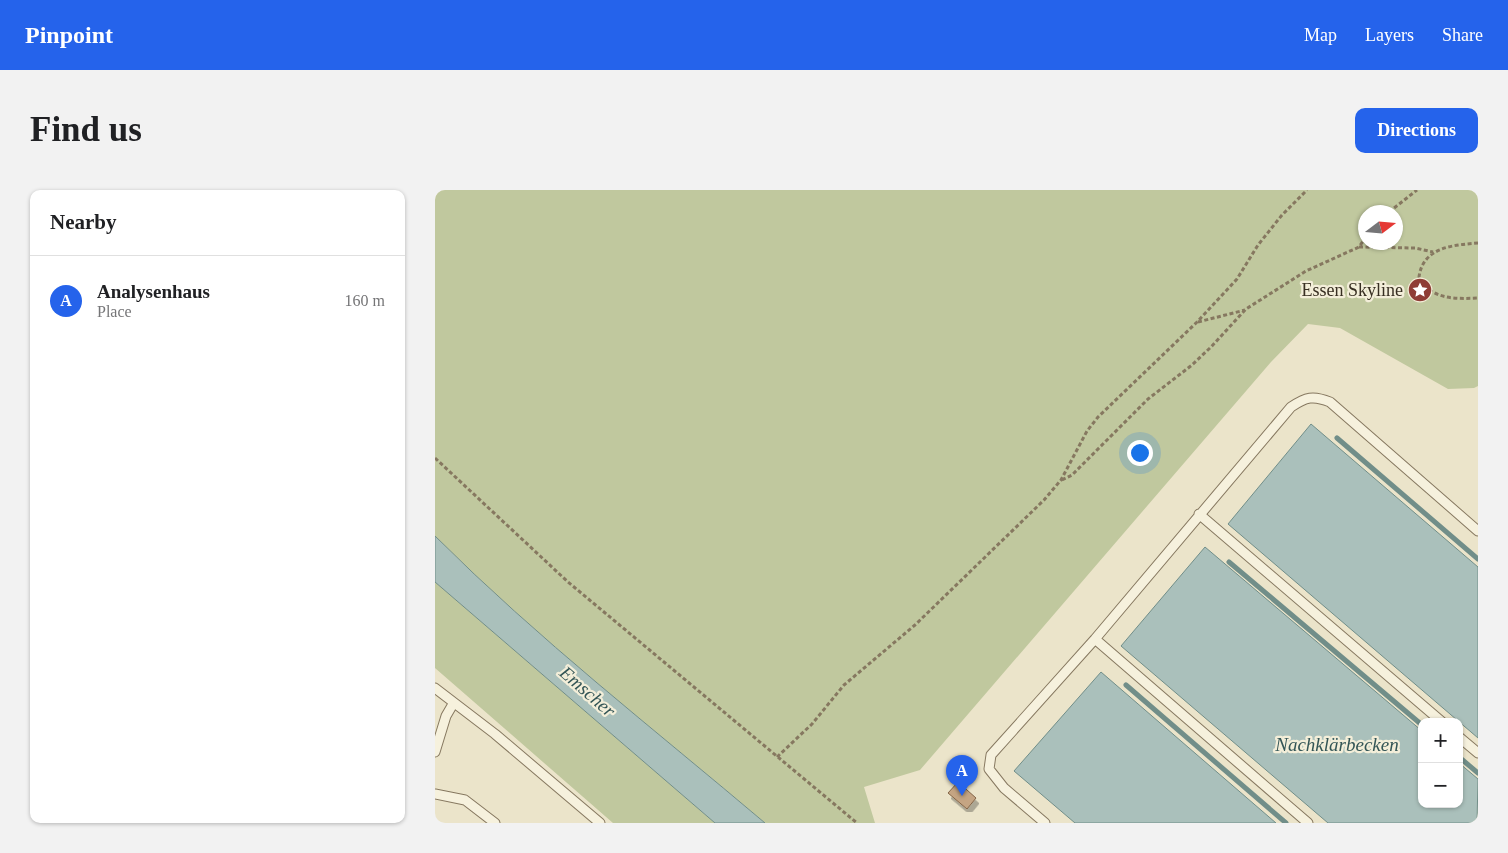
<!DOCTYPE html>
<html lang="en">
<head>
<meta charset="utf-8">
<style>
	body { margin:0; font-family:Georgia,serif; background:#f2f2f2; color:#202124 }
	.controls { position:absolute; right:15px; bottom:15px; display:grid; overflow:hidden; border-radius:10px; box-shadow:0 1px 4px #0004 }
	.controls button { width:45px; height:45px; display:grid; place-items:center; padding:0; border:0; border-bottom:1px solid #e0e0e0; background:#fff; color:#202124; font:25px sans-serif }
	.compass { position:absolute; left:923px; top:15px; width:45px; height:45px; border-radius:50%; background:#fff; box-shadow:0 1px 4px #0004; rotate:74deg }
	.you { position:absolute; left:704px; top:262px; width:18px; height:18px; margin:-12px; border:4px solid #fff; border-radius:50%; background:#1a73e8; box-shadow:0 0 0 8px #1a73e833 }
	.badge { display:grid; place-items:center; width:32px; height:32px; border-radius:50%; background:#2563eb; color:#fff; font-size:16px; font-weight:700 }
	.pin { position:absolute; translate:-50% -41px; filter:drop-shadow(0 1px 2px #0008) }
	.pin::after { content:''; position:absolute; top:26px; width:18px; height:15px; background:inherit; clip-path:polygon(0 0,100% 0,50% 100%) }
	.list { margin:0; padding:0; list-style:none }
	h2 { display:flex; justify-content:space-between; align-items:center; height:65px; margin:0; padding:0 20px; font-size:21px }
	h2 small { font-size:16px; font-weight:400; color:#757577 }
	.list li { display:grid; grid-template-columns:32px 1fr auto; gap:15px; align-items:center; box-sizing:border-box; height:90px; padding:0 20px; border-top:1px solid #e0e0e0 }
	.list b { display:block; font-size:19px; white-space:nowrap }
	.list p { margin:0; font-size:16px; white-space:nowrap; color:#757577 }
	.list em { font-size:16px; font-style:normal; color:#757577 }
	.map { position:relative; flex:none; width:1043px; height:633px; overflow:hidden; border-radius:10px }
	header { display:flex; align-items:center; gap:30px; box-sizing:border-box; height:70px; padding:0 25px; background:#2563eb; color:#fff }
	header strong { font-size:24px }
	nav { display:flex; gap:28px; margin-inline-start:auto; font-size:18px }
	.intro { display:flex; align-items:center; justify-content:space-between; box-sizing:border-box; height:120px; padding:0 30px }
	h1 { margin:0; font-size:35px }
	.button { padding:12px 22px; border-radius:10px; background:#2563eb; color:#fff; font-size:18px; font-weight:700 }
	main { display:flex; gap:30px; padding:0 30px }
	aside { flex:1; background:#fff; border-radius:10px; box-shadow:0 1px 4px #0004 }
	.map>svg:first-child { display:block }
	.green { fill:#c0c89e; fill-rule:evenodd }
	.water { fill:#aac0bb; stroke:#718e89 }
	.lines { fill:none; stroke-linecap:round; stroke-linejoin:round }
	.stream { stroke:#718e89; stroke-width:5 }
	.building { fill:#c5a583; stroke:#836548; filter:url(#shadow) }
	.service-casing { stroke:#867860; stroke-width:11 }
	.path { stroke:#867860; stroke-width:3; stroke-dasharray:4 2.5; stroke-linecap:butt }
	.service { stroke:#f6f1dd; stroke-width:9 }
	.labels { text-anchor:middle; stroke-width:4.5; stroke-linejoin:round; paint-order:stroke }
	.poi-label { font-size:18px; fill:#382f22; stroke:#f3eed9; text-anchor:end }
	.water-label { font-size:19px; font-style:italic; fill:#335556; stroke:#f3eed9 }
</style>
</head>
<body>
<header>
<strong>Pinpoint</strong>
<nav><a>Map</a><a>Layers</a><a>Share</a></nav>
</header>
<div class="intro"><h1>Find us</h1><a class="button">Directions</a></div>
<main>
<aside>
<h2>Nearby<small></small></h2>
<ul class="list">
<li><span class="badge">A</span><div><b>Analysenhaus</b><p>Place</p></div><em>160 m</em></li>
</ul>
</aside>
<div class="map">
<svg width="1043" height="633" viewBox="0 0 1043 633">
	<defs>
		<filter id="shadow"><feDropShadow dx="3" dy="5.5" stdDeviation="0" flood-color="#0004"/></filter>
	</defs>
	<rect width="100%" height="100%" fill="#ebe4ca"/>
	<path class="green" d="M0,0H1043V196L1039,198L1013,199L905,138L873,134L836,172L485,580L429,597L440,633H330C219,539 103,449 0,346ZM931,22H961V52H931Z
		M0,392L280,633H178L0,478Z"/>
	<path class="water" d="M876,234L1043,377V548L793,334Z
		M0,346C103,449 219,539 330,633H280L0,392Z
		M770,357L987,541V614H1024V573L1043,589L1042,633H893L686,456Z
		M666,482L841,633H640L579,581Z"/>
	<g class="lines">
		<path class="stream" d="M902,248L1043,369
			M794,372L987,535
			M691,495L851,633
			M1024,567L1043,583"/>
	</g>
	<path class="building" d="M523,592L541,608L532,619L513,603Z"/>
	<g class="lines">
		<g class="service-casing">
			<path id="service" d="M764,324L1007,532
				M660,449L873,633
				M0,498L60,544L165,633
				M1024,547L1043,563
				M0,562L11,526L18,514
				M0,604L30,610L60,633
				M610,633L569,598L554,579L556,565L660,449L856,217C871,207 878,205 895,212L1043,341"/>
		</g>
		<path class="path" d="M1041,0L1043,1
			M954,22L982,0
			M1043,53C1018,55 988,57 984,87C996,110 1020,109 1043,108
			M924,57L980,58L998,62
			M763,132L810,120
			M0,268L133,392L422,633
			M627,290L637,285L713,209L757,175L776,157L811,119L871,81L924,57L931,47
			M342,567L377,534L409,495L480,435L609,310L626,290L652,241L663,227L762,132L802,89L823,55L847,25L872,0"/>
		<use href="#service" class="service"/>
	</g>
	<defs>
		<g id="sight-disc" transform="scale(1.25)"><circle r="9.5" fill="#8f3d35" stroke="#f3eed9"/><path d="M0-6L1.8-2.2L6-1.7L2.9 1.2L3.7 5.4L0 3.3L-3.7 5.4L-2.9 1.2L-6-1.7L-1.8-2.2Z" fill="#fff"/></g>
	</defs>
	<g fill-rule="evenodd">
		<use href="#sight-disc" x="985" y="100"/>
	</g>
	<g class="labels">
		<g class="poi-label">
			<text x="968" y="106">Essen Skyline</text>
		</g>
		<g class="water-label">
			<text transform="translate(153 501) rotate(41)" y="7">Emscher</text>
			<text x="902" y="561">Nachklärbecken</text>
		</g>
	</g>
</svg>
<div class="controls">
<button>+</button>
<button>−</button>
</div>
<svg class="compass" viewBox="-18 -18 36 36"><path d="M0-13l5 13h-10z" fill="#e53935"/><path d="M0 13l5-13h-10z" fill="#757577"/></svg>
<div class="you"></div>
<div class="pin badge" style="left:527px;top:606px">A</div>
</div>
</main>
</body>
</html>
